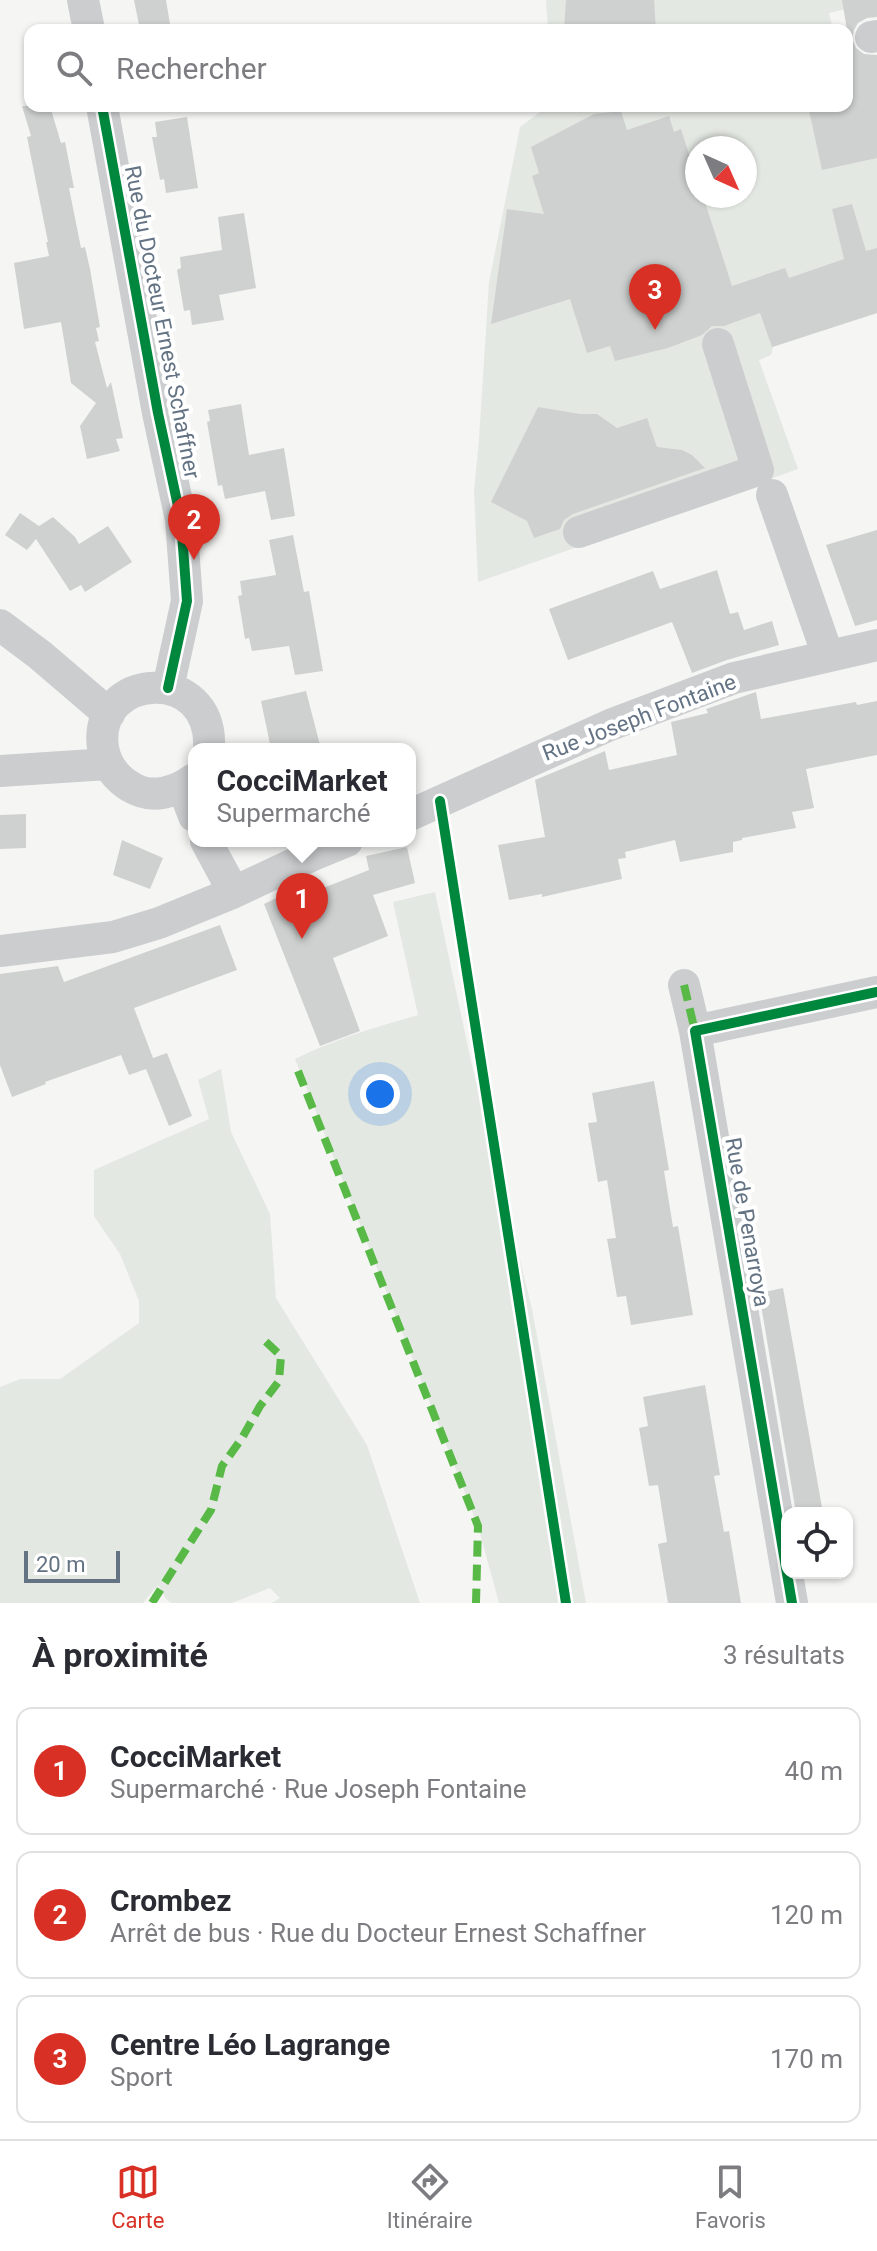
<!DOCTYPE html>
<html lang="fr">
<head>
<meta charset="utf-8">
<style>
	body { margin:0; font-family:Roboto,sans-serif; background:#f7f7f7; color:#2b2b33 }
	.controls { position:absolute; right:24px; bottom:24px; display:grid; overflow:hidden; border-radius:16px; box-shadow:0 2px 6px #0004 }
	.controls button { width:72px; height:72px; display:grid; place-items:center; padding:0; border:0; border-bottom:2px solid #e1e1e2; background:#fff; color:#2b2b33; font:40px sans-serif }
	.compass { position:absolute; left:685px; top:136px; width:72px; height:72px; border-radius:50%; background:#fff; box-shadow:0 2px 6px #0004; rotate:135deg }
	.scale { position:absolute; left:24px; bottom:20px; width:96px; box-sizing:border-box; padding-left:8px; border:4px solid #647384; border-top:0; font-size:22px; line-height:28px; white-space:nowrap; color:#647384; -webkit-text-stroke:6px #fff; paint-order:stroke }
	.you { position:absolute; left:380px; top:1094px; width:28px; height:28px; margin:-20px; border:6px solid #fff; border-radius:50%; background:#1a73e8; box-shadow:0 0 0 12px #1a73e833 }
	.badge { display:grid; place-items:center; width:52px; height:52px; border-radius:50%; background:#d93025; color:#fff; font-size:26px; font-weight:700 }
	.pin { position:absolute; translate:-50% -66px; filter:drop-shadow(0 2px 4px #0008) }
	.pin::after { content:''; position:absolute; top:42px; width:28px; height:24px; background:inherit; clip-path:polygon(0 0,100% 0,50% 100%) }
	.popup { position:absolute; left:188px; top:743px; width:228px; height:104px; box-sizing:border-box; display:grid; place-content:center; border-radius:16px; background:#fff; filter:drop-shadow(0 2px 6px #0005); font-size:26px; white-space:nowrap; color:#7c7c81 }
	.popup b { font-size:30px; color:#2b2b33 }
	.popup::after { content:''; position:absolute; left:50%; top:100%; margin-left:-16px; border:16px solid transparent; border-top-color:#fff }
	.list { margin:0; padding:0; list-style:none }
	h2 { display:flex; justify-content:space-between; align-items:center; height:104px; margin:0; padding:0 32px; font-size:34px }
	h2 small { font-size:26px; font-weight:400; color:#7c7c81 }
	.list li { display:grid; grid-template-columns:52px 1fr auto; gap:24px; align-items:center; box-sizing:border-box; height:128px; margin:0 16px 16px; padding:0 16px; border:2px solid #e1e1e2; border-radius:16px }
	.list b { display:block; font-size:30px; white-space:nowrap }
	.list p { margin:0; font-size:26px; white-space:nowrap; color:#7c7c81 }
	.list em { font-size:26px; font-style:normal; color:#7c7c81 }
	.icon { flex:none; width:44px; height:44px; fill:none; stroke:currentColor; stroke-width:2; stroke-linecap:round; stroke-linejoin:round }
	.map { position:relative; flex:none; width:877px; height:1603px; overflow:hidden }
	.search { position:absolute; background:#fff; box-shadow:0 2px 6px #0004; left:24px; right:24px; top:24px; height:88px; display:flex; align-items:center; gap:20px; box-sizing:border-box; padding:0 28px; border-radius:16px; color:#7c7c81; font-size:30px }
	.sheet { height:536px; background:#fff }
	nav { display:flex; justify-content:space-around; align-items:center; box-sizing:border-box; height:112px; border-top:2px solid #e1e1e2; background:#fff; font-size:22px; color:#7c7c81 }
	nav a { display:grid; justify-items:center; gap:4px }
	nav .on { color:#d93025 }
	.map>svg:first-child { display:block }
	.green { fill:#e4e8e2; fill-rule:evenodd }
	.building { fill:#cfd1d1 }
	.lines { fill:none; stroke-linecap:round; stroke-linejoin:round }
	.minor { stroke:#cccdcf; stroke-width:32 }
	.quiet { stroke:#58b947; stroke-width:8; stroke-dasharray:16 8; stroke-linecap:butt }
	.cycleway-casing { stroke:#fff; stroke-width:15 }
	.cycleway { stroke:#00873e; stroke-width:10 }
	.labels { text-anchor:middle; stroke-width:8; stroke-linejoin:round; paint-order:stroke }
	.street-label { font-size:22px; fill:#647384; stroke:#fff }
</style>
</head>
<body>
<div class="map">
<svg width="877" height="1603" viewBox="0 0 877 1603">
	<rect width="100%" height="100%" fill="#f5f5f4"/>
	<path class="green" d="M546,0H862V5L829,13L833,30H548Z
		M548,106H847L877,118V313L773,347L771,355L759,360L798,469L478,582L474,491L479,439L489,282L520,127ZM697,148H745V196H697Z
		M435,892L471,1061L532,1309L586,1603H499L478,1526L295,1059C335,1039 376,1027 418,1015L393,902Z
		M221,1069L231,1132L270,1214L276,1298L367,1445L420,1603H272L280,1598L270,1588L232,1603H171L166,1599L158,1585L143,1603H0V1387L20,1379H60L139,1323V1301L120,1254L94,1216V1170L209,1119L198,1080Z"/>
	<path class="building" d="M134,0H166L171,30H140Z
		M566,0H654L656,30H564Z
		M842,0H877V17L867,18L858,23L854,30L852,39L856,48L864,54L877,55V158L822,170L808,106H847V30Z
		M22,106H50L61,143L65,142L74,188H69L81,248L85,247L90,269L100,327L96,328L99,341L95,342L107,388L111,382L123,438L116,439L120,451L87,459L80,426L96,403L71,383L61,322L24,329L14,263L49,256L46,242H48L27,137L31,136Z
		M621,111L627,130L669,116L674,132L681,129L697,179V196H703L732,286L785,268L789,278L844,259L832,209L852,204L866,251L877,248V313L772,347L760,313L724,326H712L702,335L668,348L615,361L610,346L587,353L570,299L491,324L507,209L544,214L532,176L539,173L531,147L594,114Z
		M187,117L198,188L166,193L164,179L160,180L152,137H157L155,122Z
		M244,213L256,288L219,295L224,320L192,325L190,310L184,311L177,270L181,268L180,257L222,250L218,217Z
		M241,404L249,455L284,448L295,516L271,520L265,491L225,499L222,485L218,486L207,422L210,421L208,410Z
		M538,407L580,414H597L617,428L647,418L657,447L682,450L692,455L705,468L573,514L564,520L560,529L534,538L527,521L491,502Z
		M20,513L39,526L53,517L75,537L79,544L108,526L132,562L85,592L81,585L70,591L36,539L27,550L5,535Z
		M877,530V620L855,626L826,545Z
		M293,535L304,592L309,591L323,671L295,675L289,646L252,651L249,638L245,639L238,596L242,595L240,581L276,575L269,540Z
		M717,570L730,614L738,612L744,630L772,621L779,645L727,660L692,673L672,622L568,660L549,609L653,571L660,589Z
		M306,691L321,749H271L261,701Z
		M756,692L761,719L856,702L857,705L877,701V755L806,769L814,808L792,812L796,828L742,838V840L733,842V852L680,862L675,840L625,852L626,858L618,859L622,879L542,897V894L509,900L498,845L545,837L535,780L605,751L609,770L677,755L671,722L708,713L706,709Z
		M26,814V848L0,849V815Z
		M122,840L163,858L150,889L113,875Z
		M407,847L415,883L373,895L388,936L333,958L360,1031L320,1046L264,904L304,885L308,894L369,870L366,856Z
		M220,925L237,970L134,1008L153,1058L167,1053L192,1116L169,1126L146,1069L129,1075L121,1055L45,1082L46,1084L12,1097L0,1065V974L58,966L64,982Z
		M654,1081L669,1170L664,1171L673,1227L678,1226L693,1315L631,1325L626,1296L617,1297L607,1239L616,1238L607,1180L598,1182L588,1123L597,1122L592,1093Z
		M783,1288L823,1513H796L759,1293Z
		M705,1385L720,1475L714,1476L724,1532L729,1531L741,1603H668L658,1544L667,1542L658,1485L649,1486L639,1428L648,1426L643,1397Z"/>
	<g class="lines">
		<path class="minor" d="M83,0L89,30
			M871,37L877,36
			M102,106L158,413L181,520L187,601L168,688
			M772,495L828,656
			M579,532L758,470L718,344
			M0,625L40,655L109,714
			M0,771L108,764
			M194,779C176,792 152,800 131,787C117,779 106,765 103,748C92,672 214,663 209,749
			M183,787L194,816
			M410,815L610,725L734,678L877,645
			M206,841L226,878L230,894
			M0,951L113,937L159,923L230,894L313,855L347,841
			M684,985L695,1031
			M792,1603L695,1031L877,992"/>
		<path class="quiet" d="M684,985L695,1031
			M298,1071L478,1526L476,1603
			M152,1603L211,1510L222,1466L242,1438L260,1406L279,1381L281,1356L263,1339"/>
		<g class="cycleway-casing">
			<path id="cycleway" d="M102,106L158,413L181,520L187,601L168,688
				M440,801L566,1603
				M792,1603L695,1031L877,992"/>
		</g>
		<use href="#cycleway" class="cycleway"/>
	</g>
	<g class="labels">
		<g class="street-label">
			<text transform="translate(163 322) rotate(79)" y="8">Rue du Docteur Ernest Schaffner</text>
			<text transform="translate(639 717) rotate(-21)" y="8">Rue Joseph Fontaine</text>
			<text transform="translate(748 1222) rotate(80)" y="8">Rue de Penarroya</text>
		</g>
	</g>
</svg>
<div class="controls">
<button><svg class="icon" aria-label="locate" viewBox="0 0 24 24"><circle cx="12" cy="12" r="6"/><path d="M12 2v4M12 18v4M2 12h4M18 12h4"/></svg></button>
</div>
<svg class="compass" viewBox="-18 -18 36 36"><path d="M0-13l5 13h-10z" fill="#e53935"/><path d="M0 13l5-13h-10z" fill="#7c7c81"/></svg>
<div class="scale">20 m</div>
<div class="you"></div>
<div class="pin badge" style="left:302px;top:939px">1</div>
<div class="popup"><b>CocciMarket</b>Supermarché</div>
<div class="pin badge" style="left:194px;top:560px">2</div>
<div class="pin badge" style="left:655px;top:330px">3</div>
<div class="search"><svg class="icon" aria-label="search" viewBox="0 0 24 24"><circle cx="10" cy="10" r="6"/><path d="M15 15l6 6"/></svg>Rechercher</div>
</div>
<section class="sheet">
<h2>À proximité<small>3 résultats</small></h2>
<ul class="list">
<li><span class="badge">1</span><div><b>CocciMarket</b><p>Supermarché · Rue Joseph Fontaine</p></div><em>40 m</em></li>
<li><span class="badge">2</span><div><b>Crombez</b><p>Arrêt de bus · Rue du Docteur Ernest Schaffner</p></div><em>120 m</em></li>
<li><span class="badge">3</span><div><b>Centre Léo Lagrange</b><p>Sport</p></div><em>170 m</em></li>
</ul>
</section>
<nav>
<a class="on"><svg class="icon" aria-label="map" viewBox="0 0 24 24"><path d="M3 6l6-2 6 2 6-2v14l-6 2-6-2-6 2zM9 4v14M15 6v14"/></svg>Carte</a>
<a><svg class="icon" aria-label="directions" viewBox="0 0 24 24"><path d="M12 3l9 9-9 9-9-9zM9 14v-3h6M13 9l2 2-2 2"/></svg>Itinéraire</a>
<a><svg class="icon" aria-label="saved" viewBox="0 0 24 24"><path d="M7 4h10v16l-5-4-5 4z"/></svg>Favoris</a>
</nav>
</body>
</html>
